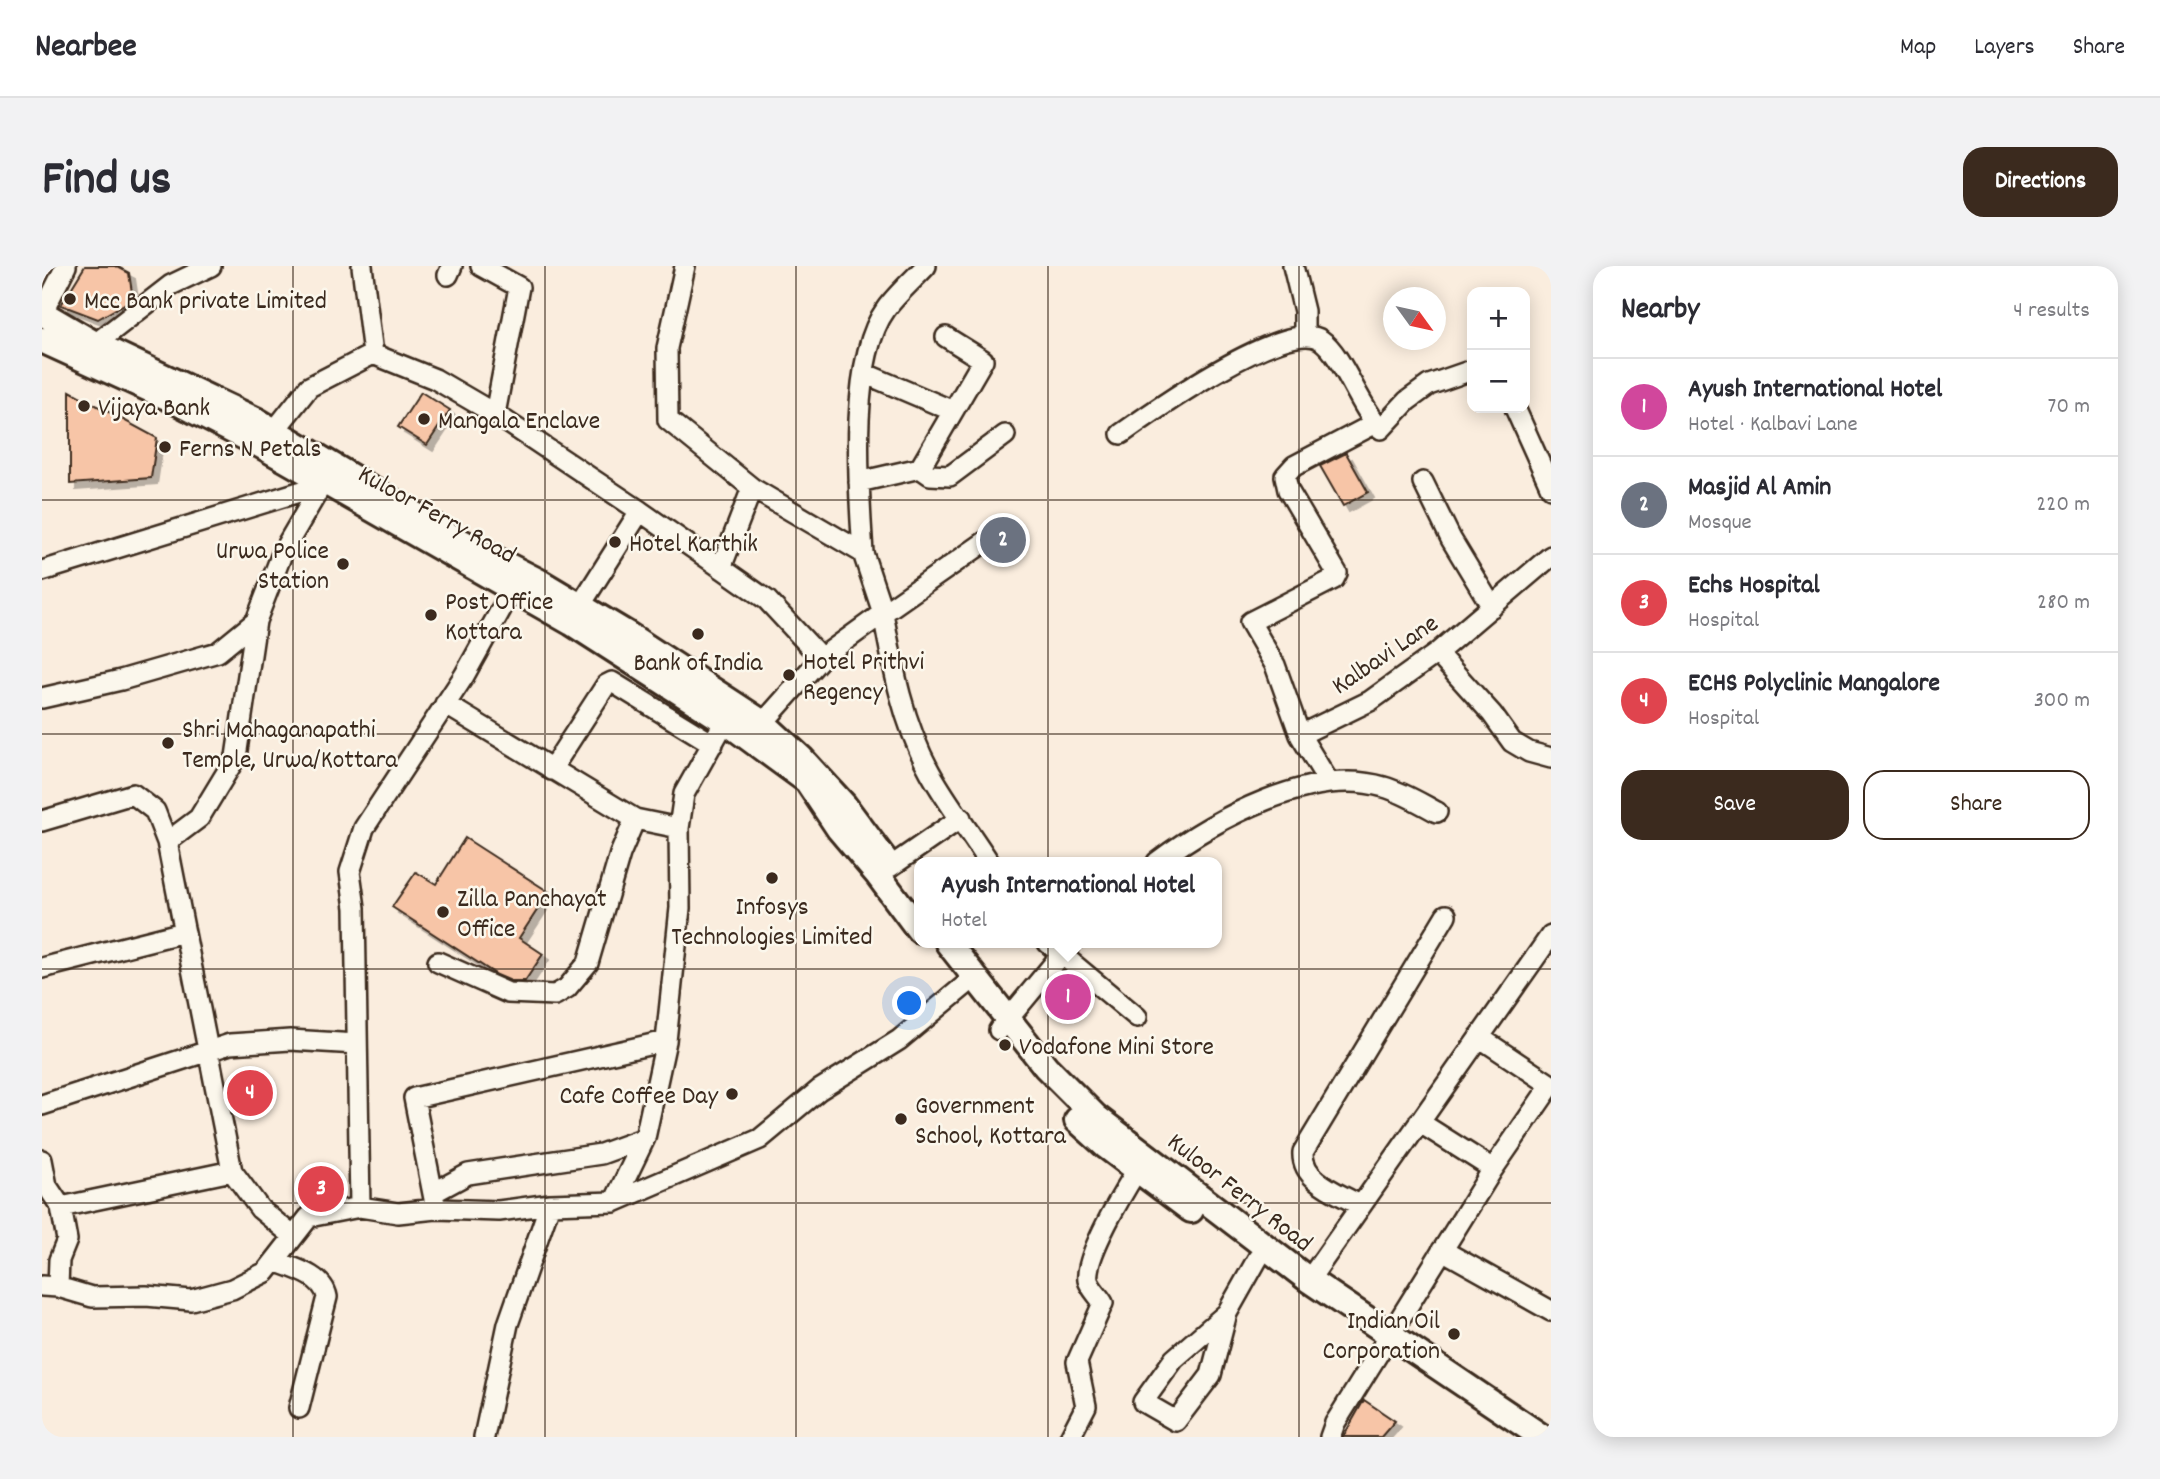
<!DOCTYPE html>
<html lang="en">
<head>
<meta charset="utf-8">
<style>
	body { margin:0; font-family:Dekko,sans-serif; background:#f2f2f3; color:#2b2b33 }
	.controls { position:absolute; right:21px; top:21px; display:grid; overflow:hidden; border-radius:14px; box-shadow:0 4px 18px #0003 }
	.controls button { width:63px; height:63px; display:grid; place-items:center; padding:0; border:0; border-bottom:2px solid #e1e1e2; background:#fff; color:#2b2b33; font:35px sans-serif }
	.compass { position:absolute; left:1341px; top:21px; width:63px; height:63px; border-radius:50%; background:#fff; box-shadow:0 4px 18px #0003; rotate:123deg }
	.you { position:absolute; left:868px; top:738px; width:24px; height:24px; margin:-18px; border:5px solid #fff; border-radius:50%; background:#1a73e8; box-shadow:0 0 0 10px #1a73e833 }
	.badge { display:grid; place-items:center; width:46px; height:46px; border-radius:50%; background:#3b2a1e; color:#fff; font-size:23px; font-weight:700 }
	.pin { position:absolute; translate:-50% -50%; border:4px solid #fff; box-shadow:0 2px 7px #0006 }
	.popup { position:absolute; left:872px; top:591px; width:308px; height:91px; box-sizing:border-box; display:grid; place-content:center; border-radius:14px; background:#fff; filter:drop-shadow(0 2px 5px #0005); font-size:23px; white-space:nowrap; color:#7c7c81 }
	.popup b { font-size:26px; color:#2b2b33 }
	.popup::after { content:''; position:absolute; left:50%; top:100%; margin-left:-14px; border:14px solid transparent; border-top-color:#fff }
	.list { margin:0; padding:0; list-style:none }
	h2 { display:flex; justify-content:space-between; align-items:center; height:91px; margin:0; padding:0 28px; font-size:30px }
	h2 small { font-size:23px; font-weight:400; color:#7c7c81 }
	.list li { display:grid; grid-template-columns:46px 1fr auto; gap:21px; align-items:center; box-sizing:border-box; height:98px; padding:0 28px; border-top:2px solid #e1e1e2 }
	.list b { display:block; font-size:26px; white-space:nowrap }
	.list p { margin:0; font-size:23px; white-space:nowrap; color:#7c7c81 }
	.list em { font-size:23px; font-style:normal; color:#7c7c81 }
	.actions { display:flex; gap:14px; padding:21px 28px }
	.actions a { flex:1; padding:16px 0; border:2px solid #3b2a1e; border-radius:21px; text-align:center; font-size:24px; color:#3b2a1e }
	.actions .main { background:#3b2a1e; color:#fff }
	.map { position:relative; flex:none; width:1509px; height:1171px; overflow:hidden; border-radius:21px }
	header { display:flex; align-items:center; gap:42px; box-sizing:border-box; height:98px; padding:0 35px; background:#fff; border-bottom:2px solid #e1e1e2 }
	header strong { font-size:33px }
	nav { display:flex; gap:38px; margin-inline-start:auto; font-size:24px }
	.intro { display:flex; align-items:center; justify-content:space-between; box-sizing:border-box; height:168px; padding:0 42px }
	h1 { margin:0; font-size:49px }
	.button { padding:18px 32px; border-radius:21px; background:#3b2a1e; color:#fff; font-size:24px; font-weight:700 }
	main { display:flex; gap:42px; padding:0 42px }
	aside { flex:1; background:#fff; border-radius:21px; box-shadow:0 4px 18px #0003 }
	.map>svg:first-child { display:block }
	.building { fill:#f7c5a7; stroke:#3b2a1e; stroke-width:2; filter:url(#shadow) }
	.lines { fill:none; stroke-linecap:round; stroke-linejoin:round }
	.minor-casing { stroke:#3b2a1e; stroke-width:24 }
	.major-casing { stroke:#3b2a1e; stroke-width:30 }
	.minor { stroke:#fbf7ec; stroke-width:19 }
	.major { stroke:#fbf7ec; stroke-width:24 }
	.grid { fill:none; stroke:#3b2a1e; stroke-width:2; stroke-opacity:0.55 }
	.poi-dot { fill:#3b2a1e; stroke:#fbf7ec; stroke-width:2.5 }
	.labels { text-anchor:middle; stroke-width:5; stroke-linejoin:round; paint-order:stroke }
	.poi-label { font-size:26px; fill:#3b2a1e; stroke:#fbf7ec; text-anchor:start }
	.street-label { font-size:26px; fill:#3b2a1e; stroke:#fbf7ec }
</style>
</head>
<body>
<header>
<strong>Nearbee</strong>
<nav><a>Map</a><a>Layers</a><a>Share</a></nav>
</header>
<div class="intro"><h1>Find us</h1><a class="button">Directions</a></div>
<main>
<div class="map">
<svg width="1509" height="1171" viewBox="0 0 1509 1171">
	<defs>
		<filter id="shadow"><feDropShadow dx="6" dy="6" stdDeviation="0" flood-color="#0004"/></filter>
	</defs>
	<rect width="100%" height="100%" fill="#faedde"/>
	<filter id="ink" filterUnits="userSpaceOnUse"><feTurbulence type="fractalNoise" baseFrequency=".0143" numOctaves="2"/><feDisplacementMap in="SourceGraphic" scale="14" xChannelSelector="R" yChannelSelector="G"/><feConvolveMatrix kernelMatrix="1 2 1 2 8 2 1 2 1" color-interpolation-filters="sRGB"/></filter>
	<g filter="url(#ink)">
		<path class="building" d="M43,0H74L87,7L91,33L56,53L19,39Z
			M28,125L115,172L109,212L28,218Z
			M379,126L408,144L385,179L356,161Z
			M1304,187L1326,226L1301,240L1278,200Z
			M423,572L507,626L477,672L501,688L483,715H469L455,709L350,641L374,606L394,618Z
			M1322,1134L1353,1155L1339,1171H1301Z"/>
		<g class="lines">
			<g class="minor-casing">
				<path id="minor" d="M439,0L477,21L453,148L598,245
					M643,0L625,82L626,154L710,222
					M1251,0L1262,45V69
					M406,9L410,0
					M0,48L24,0
					M53,78L129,19L169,0
					M331,88L393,113L453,148
					M824,108L911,145
					M1473,142L1509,222
					M233,164L267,121L331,88L320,0
					M1079,168C1110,146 1245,50 1279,74C1301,89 1317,141 1339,163L1365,135L1387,119L1430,104
					M878,202L941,94L904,71
					M817,216L878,202L888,209L908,210L963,169
					M1381,216L1409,273L1450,341
					M821,287C817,224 806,95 844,43C855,28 871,14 884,0
					M679,302L710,222L821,287L841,347L779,392L721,457
					M0,305L283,218
					M538,340L598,245L725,334L779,392
					M1395,387L1450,448L1470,476L1487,486L1509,492
					M0,432L79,414L176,386L214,355L241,285L279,220
					M403,438L593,553L637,562
					M1258,469L1233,399L1208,356L1292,313L1295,307L1246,224L1243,210L1252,200L1334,157
					M509,504L564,419L570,416L671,478
					M1286,515L1258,469L1328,435L1395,387L1509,290
					M0,555L91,528L113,545L125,576L190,905L218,943L251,970
					M125,576L157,552L194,491L214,355
					M947,596C928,566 905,537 888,506C861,457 851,402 841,347L957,266
					M1115,596C1171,554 1270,499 1342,521C1360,526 1378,537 1395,546
					M848,601L919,552
					M1006,677L1095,751
					M396,696L466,727L513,729L525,722L546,697L578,588L593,553
					M0,702L142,666
					M957,764L1029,677
					M1437,771L1509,819
					M0,839L188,778L248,774L315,778
					M1377,856L1451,903
					M0,894L5,920L19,941L25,974L17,994L16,1021
					M391,927L426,908L559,888L603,872
					M572,936L603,872L624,775L638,642L637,562L642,528L683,455
					M1319,940C1297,927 1259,915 1261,886L1404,649
					M19,941L190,905
					M318,941L313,642L308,606L322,562L422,410L477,311
					M394,943L372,832L624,775
					M1400,984L1509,1045
					M233,995C251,1002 281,1009 285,1031L257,1142
					M1267,1014L1509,669
					M0,1020L16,1021L50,1031L104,1030L149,1034L190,1023L224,1006L267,951L318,941L356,947L394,943L457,945L508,938L572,936L718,873L777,824L857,774L933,711
					M1185,1047L1132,1093L1101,1136L1134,1155L1169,1109L1185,1047L1216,992
					M442,1171L466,1058L508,938
					M1028,1171L1044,1140L1035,1096L1061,1037C1057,1030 1048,1022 1046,1014C1042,991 1082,925 1095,904
					M1288,1171L1293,1157L1451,903L1509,819"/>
			</g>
			<g class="major-casing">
				<path id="major" d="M0,47L53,78L214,154L412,272L498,316L585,368L721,457L759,492L802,539L843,594
					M0,74L125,131L220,180L530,357L686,457L765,515L797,563L836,609L877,664
					M906,677L1004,801L1054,851L1267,1014L1500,1171
					M1035,854L1065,881L1149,944"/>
			</g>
			<use href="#minor" class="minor"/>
			<use href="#major" class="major"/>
		</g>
	</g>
	<path class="grid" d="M251,0V1171M503,0V1171M754,0V1171M1006,0V1171M1257,0V1171M0,234H1509M0,468H1509M0,703H1509M0,937H1509"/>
	<g class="poi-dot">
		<circle cx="28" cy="33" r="7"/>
		<circle cx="42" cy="140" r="7"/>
		<circle cx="382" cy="153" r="7"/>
		<circle cx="123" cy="181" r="7"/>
		<circle cx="573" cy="276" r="7"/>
		<circle cx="301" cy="298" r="7"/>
		<circle cx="389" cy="349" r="7"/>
		<circle cx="656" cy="368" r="7"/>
		<circle cx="747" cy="409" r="7"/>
		<circle cx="126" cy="477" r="7"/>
		<circle cx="730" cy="612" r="7"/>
		<circle cx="401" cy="646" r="7"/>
		<circle cx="963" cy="779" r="7"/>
		<circle cx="690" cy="828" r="7"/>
		<circle cx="859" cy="853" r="7"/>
		<circle cx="1412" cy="1068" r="7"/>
	</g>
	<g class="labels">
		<g class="poi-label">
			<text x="42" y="42">Mcc Bank private Limited</text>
			<text x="56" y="149">Vijaya Bank</text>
			<text x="396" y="162">Mangala Enclave</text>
			<text x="137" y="190">Ferns N Petals</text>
			<text x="587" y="285">Hotel Karthik</text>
			<text x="287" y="292" text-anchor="end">Urwa Police<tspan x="287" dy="30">Station</tspan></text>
			<text x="403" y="343">Post Office<tspan x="403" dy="30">Kottara</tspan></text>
			<text x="761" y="403">Hotel Prithvi<tspan x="761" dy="30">Regency</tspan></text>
			<text x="656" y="404" text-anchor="middle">Bank of India</text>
			<text x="140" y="471">Shri Mahaganapathi<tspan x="140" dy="30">Temple, Urwa/Kottara</tspan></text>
			<text x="415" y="640">Zilla Panchayat<tspan x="415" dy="30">Office</tspan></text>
			<text x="730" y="648" text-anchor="middle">Infosys<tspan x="730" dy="30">Technologies Limited</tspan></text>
			<text x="977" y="788">Vodafone Mini Store</text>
			<text x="676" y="837" text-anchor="end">Cafe Coffee Day</text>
			<text x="873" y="847">Government<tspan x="873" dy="30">School, Kottara</tspan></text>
			<text x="1398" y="1062" text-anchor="end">Indian Oil<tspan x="1398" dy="30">Corporation</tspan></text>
		</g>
		<g class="street-label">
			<text transform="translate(396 247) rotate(29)" y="9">Kuloor Ferry Road</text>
			<text transform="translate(1342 387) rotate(-34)" y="9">Kalbavi Lane</text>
			<text transform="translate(1199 925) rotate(38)" y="9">Kuloor Ferry Road</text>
		</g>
	</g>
</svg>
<div class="controls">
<button>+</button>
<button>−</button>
</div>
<svg class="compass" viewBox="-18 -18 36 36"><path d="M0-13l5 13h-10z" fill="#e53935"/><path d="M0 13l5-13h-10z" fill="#7c7c81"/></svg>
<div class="you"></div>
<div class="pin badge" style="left:1026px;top:731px;background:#d1479c">1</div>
<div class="popup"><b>Ayush International Hotel</b>Hotel</div>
<div class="pin badge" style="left:961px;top:274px;background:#6b7280">2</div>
<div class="pin badge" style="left:279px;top:923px;background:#e0444e">3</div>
<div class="pin badge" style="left:208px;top:827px;background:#e0444e">4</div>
</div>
<aside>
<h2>Nearby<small>4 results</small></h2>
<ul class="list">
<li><span class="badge" style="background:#d1479c">1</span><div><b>Ayush International Hotel</b><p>Hotel · Kalbavi Lane</p></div><em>70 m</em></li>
<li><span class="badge" style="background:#6b7280">2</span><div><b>Masjid Al Amin</b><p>Mosque</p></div><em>220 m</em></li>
<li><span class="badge" style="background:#e0444e">3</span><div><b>Echs Hospital</b><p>Hospital</p></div><em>280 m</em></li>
<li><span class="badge" style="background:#e0444e">4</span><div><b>ECHS Polyclinic Mangalore</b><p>Hospital</p></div><em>300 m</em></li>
</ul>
<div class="actions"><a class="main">Save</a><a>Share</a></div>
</aside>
</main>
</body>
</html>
